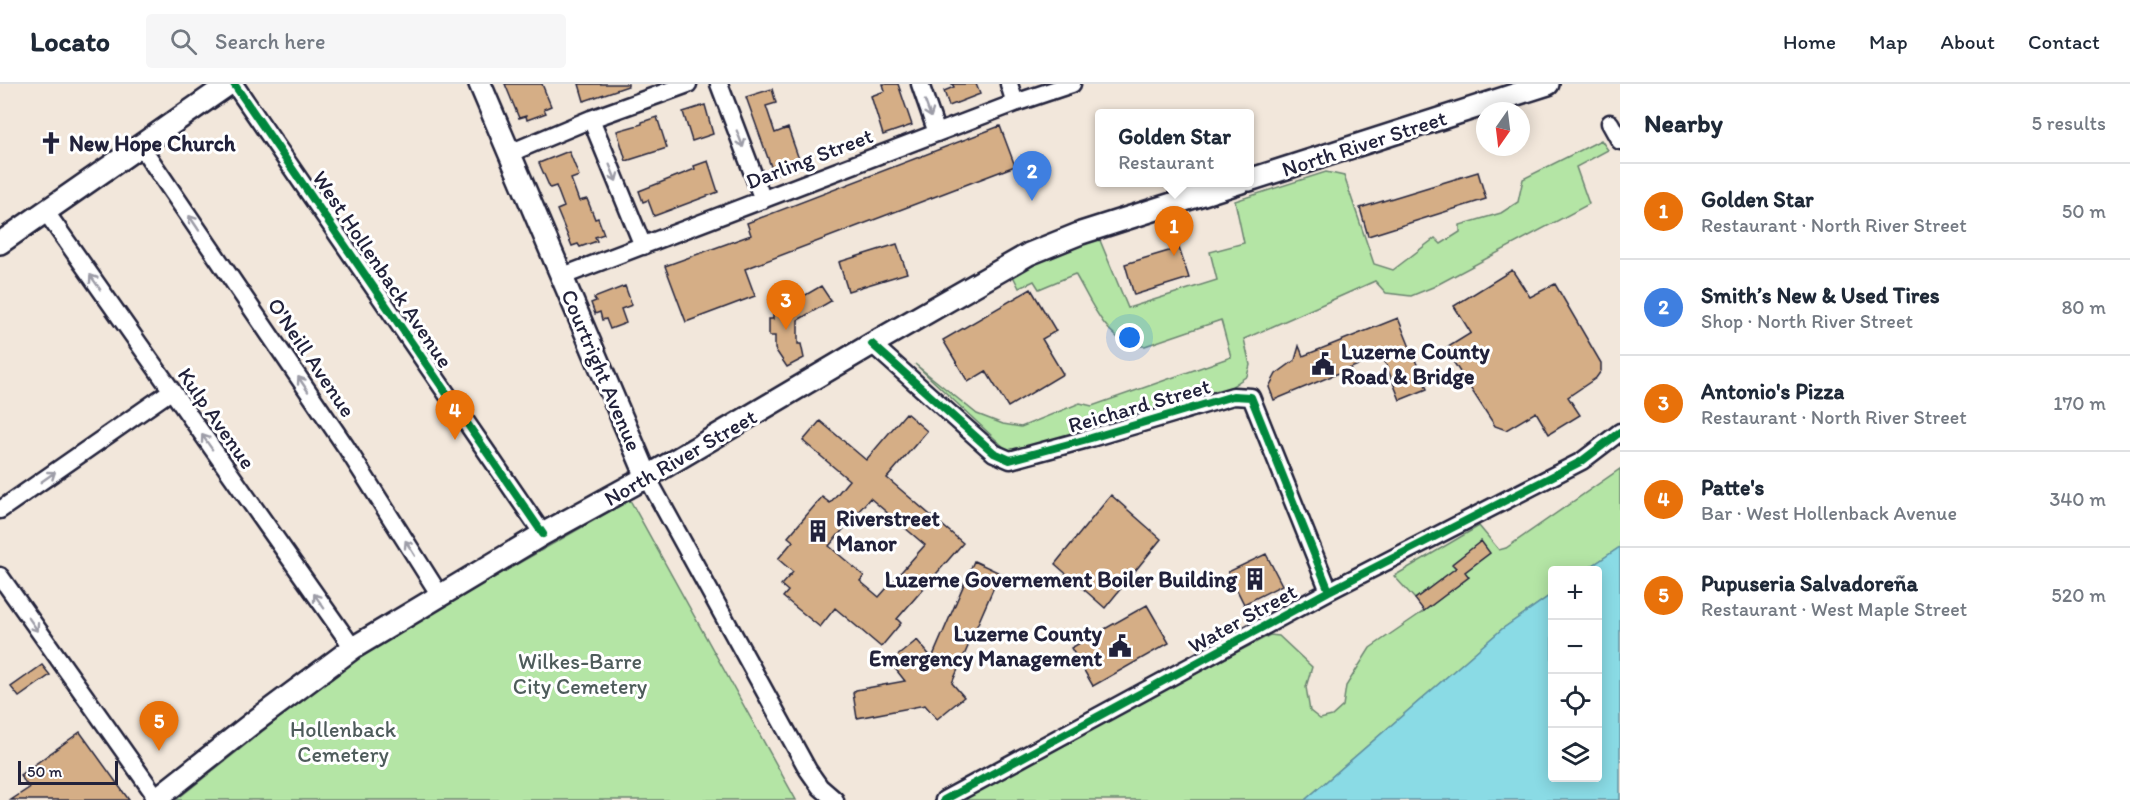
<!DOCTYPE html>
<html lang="en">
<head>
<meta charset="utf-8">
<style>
	body { margin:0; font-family:Itim,sans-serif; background:#f6f6f7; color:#1f2937 }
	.controls { position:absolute; right:18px; bottom:18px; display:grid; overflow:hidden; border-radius:6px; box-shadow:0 3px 15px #0003 }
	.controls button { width:54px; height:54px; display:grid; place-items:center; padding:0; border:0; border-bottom:2px solid #e0e1e3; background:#fff; color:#1f2937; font:30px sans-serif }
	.compass { position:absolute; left:1476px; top:18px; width:54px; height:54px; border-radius:50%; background:#fff; box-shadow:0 3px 15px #0003; rotate:194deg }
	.scale { position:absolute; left:18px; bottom:15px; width:100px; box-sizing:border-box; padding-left:6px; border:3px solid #22223b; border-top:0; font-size:16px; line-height:21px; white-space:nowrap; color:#22223b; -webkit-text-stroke:4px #fff; paint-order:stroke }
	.you { position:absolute; left:1130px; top:254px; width:21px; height:21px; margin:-15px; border:4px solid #fff; border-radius:50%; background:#1a73e8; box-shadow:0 0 0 9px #1a73e833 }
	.badge { display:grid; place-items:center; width:39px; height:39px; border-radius:50%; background:#7c3aed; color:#fff; font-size:20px; font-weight:700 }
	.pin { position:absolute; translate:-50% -50px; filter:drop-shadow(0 2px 3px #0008) }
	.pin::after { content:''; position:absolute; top:32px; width:21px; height:18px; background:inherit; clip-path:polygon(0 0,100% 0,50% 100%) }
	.popup { position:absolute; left:1095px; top:25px; width:159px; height:78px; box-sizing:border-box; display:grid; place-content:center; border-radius:6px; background:#fff; filter:drop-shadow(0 2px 4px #0005); font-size:20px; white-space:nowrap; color:#747a83 }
	.popup b { font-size:22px; color:#1f2937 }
	.popup::after { content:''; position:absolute; left:50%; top:100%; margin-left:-12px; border:12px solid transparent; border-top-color:#fff }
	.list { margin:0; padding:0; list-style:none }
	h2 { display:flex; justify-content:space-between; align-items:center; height:78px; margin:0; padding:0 24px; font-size:26px }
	h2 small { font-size:20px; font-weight:400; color:#747a83 }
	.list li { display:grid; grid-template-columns:39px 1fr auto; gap:18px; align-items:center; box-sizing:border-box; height:96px; padding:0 24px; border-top:2px solid #e0e1e3 }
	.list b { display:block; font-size:22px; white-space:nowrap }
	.list p { margin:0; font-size:20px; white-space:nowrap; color:#747a83 }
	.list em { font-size:20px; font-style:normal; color:#747a83 }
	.icon { flex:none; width:33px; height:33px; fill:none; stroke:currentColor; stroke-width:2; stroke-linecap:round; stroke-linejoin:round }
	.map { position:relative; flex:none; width:1620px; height:716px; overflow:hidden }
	header { display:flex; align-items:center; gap:36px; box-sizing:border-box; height:84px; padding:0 30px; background:#fff; border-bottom:2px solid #e0e1e3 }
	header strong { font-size:28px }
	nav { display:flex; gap:33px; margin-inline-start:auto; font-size:21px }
	.search { width:420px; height:54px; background:#f6f6f7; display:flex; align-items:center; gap:15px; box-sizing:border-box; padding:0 21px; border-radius:6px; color:#747a83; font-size:22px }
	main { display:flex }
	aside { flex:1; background:#fff }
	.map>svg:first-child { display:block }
	.green { fill:#b4e5a5; stroke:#6b8470; stroke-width:1.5 }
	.water { fill:#8adbe5; stroke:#6091a1; stroke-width:1.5 }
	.building { fill:#d5ae86; stroke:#22223b; stroke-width:1.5; fill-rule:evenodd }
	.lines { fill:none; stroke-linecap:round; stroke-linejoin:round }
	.minor-casing { stroke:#22223b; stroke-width:21 }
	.major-casing { stroke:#22223b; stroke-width:26 }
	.minor { stroke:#fff; stroke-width:16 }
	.major { stroke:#fff; stroke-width:21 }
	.cycleway-casing { stroke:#fff; stroke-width:11 }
	.cycleway { stroke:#00873e; stroke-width:8 }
	.oneway { stroke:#9c9ca7 }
	.labels { text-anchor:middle; stroke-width:6; stroke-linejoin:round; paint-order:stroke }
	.poi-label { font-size:22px; font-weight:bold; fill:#22223b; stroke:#fff; text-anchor:start }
	.street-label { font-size:22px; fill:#22223b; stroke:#fff }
	.park-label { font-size:22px; fill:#4e5c5b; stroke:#fff }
</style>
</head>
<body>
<header>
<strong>Locato</strong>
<div class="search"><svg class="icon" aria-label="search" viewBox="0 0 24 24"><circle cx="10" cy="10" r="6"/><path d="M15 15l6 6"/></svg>Search here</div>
<nav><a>Home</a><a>Map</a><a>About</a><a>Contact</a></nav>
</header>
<main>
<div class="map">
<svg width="1620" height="716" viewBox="0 0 1620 716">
	<rect width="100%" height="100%" fill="#f2e7db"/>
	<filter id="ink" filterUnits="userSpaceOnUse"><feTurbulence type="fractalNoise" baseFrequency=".0167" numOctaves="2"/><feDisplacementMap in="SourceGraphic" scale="12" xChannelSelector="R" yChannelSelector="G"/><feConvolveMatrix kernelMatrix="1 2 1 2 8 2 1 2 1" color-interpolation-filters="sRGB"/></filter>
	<g filter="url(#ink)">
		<path class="green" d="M1601,56L1608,66L1576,83L1589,120L1433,203L1411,212L1386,209L1375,197L1244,255L1250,281L1247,292L1225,307L1009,368L915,280L977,330L1003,340L1021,343L1080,319L1092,322L1231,273L1221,236L1145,262C1140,262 1135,262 1131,261C1103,251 1089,213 1075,190L1039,205L1034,197L1019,204L1012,190L1036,174L1099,154L1128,224L1217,196L1210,168L1244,159L1235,117L1326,88L1344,92L1374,180L1393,186L1435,154L1441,160L1460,148V141L1501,129L1518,118L1523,95Z
			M1620,385V463L1586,486L1552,487V510L1502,545L1305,716H953L1270,551L1279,552L1312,583L1306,603L1310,627L1320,635L1332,632L1343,622L1346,602L1370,564L1424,527L1468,493L1465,488L1481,458L1453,479L1456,484L1415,515L1394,492L1479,442L1499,466L1506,464Z
			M630,416L796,716H176L358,571Z"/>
		<path class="water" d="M1620,463V716H1305L1502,545L1552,510V694H1598V487L1586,486Z"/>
		<path class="building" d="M505,0H542L551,22L544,25L546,29L527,36L526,32L519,34Z
			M579,0H628V2L584,17Z
			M883,0H898L912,41L883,51L871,12L885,7Z
			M952,0H976L980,10L949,22L944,7L954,3Z
			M772,5L776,19L766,22L775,49L788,44L801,81L774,91L746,13Z
			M705,21L713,50L692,57L683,28Z
			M657,33L667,64L626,77L617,47L642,40V38Z
			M1000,42L1015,82L745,185L755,212L686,238L665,182L751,151L747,139Z
			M569,67L579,92L571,95L579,117L587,115L595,135L598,134L604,150L595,153L597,157L580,163L578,160L572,162L557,126L564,123L556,102L550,104L539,79Z
			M708,77L718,108L654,132L648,116L643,118L639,107L695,85L694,82Z
			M1478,88L1486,115L1368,152L1360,124Z
			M897,160L907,189L848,207L839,178Z
			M1179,164L1189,194L1134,211L1125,180Z
			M1512,186L1530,213L1555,200L1601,279V287L1596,294L1568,313L1580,331L1549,350L1536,328L1506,346L1495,342L1445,265L1471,249L1454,222Z
			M625,202L632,221L621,225L626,239L610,245L606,235L602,236L600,228L595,230L591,219L596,217L594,214Z
			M821,202L831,217L798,236V260H801L804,274L787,283L775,265V252H769V235H773V230Z
			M1031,205L1056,247L1042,255L1063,290L1008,323L986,287L968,298L943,256Z
			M1398,234L1427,305L1400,316L1382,271L1274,316L1269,303L1276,290L1295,276L1299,262L1303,272Z
			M906,329L927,347L887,394L963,459L897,535L901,539L881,563L835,524L820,543L783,513L788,507L781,501L793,488L778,475L793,457L788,453L822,413L830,419L849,396L803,357L820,337L866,376ZM870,414L925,461L879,513L860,497L864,492L829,462Z
			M1111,411L1161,455L1105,524L1055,480Z
			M1481,457L1490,469L1465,488L1469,493L1424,527L1415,515L1456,484L1452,480Z
			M1266,470L1282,501L1244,520L1228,488Z
			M974,477L1000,489L952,599L964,613L937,635L925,621L857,634L853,609L856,606L905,597L890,578L917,556L932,574Z
			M1147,521L1169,559L1093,602L1071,564Z
			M42,581L50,591L19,613L11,603Z
			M80,648L129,716H11L29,704L20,691Z"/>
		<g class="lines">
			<g class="minor-casing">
				<path id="minor" d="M234,0L543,450
					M719,0L763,116
					M920,0L937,49
					M1009,0L1015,19
					M591,35L643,162
					M1610,39L1620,57
					M141,62L346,363L441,513
					M510,69L591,35L688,0
					M46,128L353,564
					M563,192L1015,19L1072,0
					M872,260L994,369L1010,376L1091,354L1233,312L1251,313L1329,507
					M647,393L808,686L820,703L835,716
					M0,426L171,307
					M0,492L157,714
					M944,716L1329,507L1582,377L1620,348"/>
			</g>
			<g class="major-casing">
				<path id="major" d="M480,0L647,393
					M1249,96L1548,0
					M0,159L229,0
					M155,716L255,637L353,564L543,450L647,393L872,260L1029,170L1081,149L1241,98"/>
			</g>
			<use href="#minor" class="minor"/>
			<use href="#major" class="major"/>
			<g class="cycleway-casing">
				<path id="cycleway" d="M234,0L543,450
					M872,260L994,369L1010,376L1091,354L1233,312L1251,313L1329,507
					M944,716L1329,507L1582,377L1620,348"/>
			</g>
			<use href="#cycleway" class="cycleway"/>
		</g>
		<defs><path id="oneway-shaft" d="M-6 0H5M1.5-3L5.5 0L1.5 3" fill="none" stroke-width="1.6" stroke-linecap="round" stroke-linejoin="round" transform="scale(1.5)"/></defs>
		<g class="oneway">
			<use href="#oneway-shaft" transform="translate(928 25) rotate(70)"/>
			<use href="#oneway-shaft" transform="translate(740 55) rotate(69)"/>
			<use href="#oneway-shaft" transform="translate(613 89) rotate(68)"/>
			<use href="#oneway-shaft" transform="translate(194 139) rotate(-124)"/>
			<use href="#oneway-shaft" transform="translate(95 198) rotate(-125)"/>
			<use href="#oneway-shaft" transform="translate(303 300) rotate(-124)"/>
			<use href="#oneway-shaft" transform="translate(207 358) rotate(-125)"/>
			<use href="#oneway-shaft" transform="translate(48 393) rotate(-35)"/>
			<use href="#oneway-shaft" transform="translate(410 464) rotate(-122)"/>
			<use href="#oneway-shaft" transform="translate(319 517) rotate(-125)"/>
			<use href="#oneway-shaft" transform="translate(33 540) rotate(55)"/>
		</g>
	</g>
	<defs>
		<g id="church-bare" transform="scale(1.8)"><path d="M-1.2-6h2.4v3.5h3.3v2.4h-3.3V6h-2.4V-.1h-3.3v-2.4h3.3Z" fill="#22223b" stroke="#fff" stroke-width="2.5" paint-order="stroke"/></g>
		<g id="civic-bare" transform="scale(1.8)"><path d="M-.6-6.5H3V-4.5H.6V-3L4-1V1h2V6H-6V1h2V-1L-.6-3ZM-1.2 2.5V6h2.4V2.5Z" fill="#22223b" stroke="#fff" stroke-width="2.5" paint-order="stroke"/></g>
		<g id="building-bare" transform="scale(1.8)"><path d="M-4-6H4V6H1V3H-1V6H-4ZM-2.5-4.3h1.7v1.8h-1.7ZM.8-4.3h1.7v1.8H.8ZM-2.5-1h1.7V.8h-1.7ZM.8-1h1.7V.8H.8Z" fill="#22223b" stroke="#fff" stroke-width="2.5" paint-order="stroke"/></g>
	</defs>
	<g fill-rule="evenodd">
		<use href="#church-bare" x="51" y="59"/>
		<use href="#civic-bare" x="1323" y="280"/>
		<use href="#building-bare" x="818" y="447"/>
		<use href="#building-bare" x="1255" y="495"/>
		<use href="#civic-bare" x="1120" y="562"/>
	</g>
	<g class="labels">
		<g class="poi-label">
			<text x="69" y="67">New Hope Church</text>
			<text x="1341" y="275">Luzerne County<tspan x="1341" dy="25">Road &amp; Bridge</tspan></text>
			<text x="836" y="442">Riverstreet<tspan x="836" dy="25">Manor</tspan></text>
			<text x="1237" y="503" text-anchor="end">Luzerne Governement Boiler Building</text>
			<text x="1102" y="557" text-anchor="end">Luzerne County<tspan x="1102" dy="25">Emergency Management</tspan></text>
		</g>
		<g class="street-label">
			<text transform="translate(1364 59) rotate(-18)" y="8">North River Street</text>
			<text transform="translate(809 74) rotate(-21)" y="8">Darling Street</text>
			<text transform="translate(383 185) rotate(56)" y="8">West Hollenback Avenue</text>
			<text transform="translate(312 273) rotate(56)" y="8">O'Neill Avenue</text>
			<text transform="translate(602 286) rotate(67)" y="8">Courtright Avenue</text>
			<text transform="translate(1139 321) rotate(-16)" y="8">Reichard Street</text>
			<text transform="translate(217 334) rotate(55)" y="8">Kulp Avenue</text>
			<text transform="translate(680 373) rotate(-30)" y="8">North River Street</text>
			<text transform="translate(1242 534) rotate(-29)" y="8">Water Street</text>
		</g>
		<g class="park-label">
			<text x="580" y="585">Wilkes-Barre<tspan x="580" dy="25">City Cemetery</tspan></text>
			<text x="343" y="653">Hollenback<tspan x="343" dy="25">Cemetery</tspan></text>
		</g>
	</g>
</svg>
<div class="controls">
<button>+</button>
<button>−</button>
<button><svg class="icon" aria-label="locate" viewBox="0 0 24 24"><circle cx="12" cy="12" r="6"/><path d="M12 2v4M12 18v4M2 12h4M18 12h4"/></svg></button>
<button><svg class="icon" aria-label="layers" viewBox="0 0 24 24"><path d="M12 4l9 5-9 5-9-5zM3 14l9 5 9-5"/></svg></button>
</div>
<svg class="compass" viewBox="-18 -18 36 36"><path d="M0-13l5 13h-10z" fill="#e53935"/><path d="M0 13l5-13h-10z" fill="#747a83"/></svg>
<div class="scale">50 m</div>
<div class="you"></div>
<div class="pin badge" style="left:1174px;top:172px;background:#e8710a">1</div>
<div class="popup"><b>Golden Star</b>Restaurant</div>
<div class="pin badge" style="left:1032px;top:117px;background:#3f7fe0">2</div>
<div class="pin badge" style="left:786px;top:246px;background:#e8710a">3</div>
<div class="pin badge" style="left:455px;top:356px;background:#e8710a">4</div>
<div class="pin badge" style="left:159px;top:667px;background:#e8710a">5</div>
</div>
<aside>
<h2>Nearby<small>5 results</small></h2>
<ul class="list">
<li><span class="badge" style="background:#e8710a">1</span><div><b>Golden Star</b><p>Restaurant · North River Street</p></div><em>50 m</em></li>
<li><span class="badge" style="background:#3f7fe0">2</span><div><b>Smith’s New &amp; Used Tires</b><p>Shop · North River Street</p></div><em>80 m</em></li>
<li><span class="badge" style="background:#e8710a">3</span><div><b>Antonio's Pizza</b><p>Restaurant · North River Street</p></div><em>170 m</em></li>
<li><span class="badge" style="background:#e8710a">4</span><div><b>Patte's</b><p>Bar · West Hollenback Avenue</p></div><em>340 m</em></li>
<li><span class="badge" style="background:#e8710a">5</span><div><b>Pupuseria Salvadoreña</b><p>Restaurant · West Maple Street</p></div><em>520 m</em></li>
</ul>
</aside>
</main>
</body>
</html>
